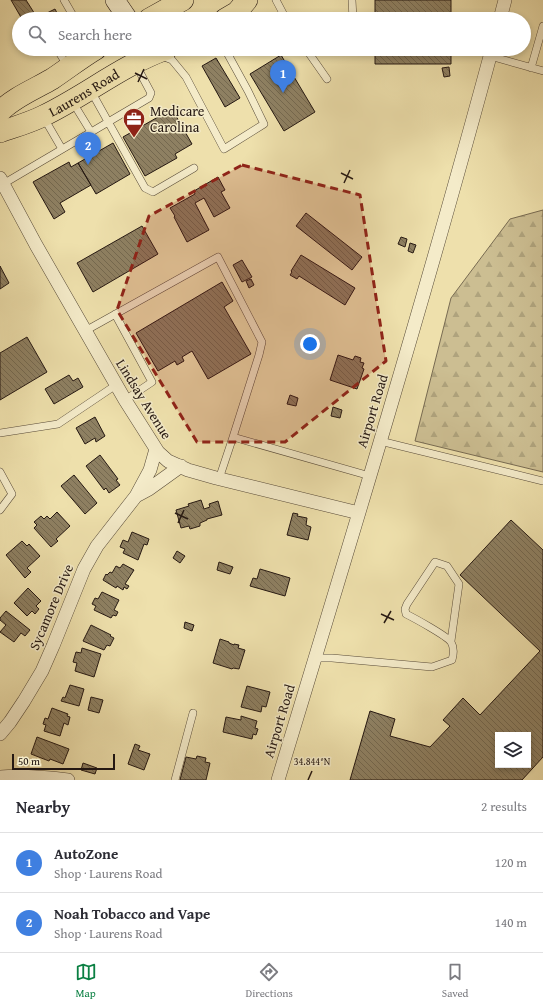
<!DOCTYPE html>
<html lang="en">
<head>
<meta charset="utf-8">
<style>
	body { margin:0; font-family:"Gentium Book Plus",serif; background:#f7f7f7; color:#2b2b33 }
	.controls { position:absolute; right:12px; bottom:12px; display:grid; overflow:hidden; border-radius:0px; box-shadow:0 2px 6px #0003 }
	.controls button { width:36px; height:36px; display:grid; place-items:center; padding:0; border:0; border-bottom:1px solid #e1e1e2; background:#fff; color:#2b2b33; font:20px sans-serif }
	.scale { position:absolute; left:12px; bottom:10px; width:103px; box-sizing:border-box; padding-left:4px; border:2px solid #251812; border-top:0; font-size:11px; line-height:14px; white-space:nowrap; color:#251812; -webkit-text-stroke:3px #f4ebc9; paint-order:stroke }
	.you { position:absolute; left:310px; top:344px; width:14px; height:14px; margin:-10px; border:3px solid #fff; border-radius:50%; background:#1a73e8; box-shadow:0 0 0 6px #1a73e833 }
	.badge { display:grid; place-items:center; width:26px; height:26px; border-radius:50%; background:#0b8043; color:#fff; font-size:13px; font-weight:700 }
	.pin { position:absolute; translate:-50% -33px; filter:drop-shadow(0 1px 2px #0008) }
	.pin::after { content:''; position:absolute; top:21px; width:14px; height:12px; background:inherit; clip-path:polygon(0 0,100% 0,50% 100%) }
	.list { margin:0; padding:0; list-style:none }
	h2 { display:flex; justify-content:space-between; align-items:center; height:52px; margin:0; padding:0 16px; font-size:17px }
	h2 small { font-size:13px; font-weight:400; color:#7c7c81 }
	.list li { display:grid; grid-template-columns:26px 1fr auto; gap:12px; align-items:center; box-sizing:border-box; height:60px; padding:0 16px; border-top:1px solid #e1e1e2 }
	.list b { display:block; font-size:15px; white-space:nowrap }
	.list p { margin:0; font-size:13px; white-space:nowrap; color:#7c7c81 }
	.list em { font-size:13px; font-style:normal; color:#7c7c81 }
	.icon { flex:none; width:22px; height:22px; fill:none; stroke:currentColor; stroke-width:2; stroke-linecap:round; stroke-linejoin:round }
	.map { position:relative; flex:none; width:543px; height:780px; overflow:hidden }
	.search { position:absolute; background:#fff; box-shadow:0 2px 6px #0003; left:12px; right:12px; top:12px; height:44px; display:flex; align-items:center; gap:10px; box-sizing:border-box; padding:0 14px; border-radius:22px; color:#7c7c81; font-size:15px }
	.sheet { height:172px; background:#fff }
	nav { display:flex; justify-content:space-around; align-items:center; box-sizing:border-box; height:56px; border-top:1px solid #e1e1e2; background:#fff; font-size:11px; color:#7c7c81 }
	nav a { display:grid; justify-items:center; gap:2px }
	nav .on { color:#0b8043 }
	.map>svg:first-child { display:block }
	.forest { fill:url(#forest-firs); stroke:#786b52 }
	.building { fill:url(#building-back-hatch); stroke:#251812; fill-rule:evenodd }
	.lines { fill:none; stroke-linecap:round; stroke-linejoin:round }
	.lane-casing { stroke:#574a38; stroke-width:8 }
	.street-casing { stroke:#574a38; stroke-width:14 }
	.secondary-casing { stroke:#251812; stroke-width:20 }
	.primary-casing { stroke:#251812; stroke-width:22 }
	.lane { stroke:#f4ebc9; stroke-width:7 }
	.street { stroke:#f4ebc9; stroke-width:13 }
	.secondary { stroke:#f4ebc9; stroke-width:19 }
	.primary { stroke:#eee0ac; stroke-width:21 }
	.marked { fill:#8f2418; fill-opacity:0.2; stroke:#8f2418; stroke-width:3; stroke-dasharray:8 5; stroke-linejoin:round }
	.ticks { fill:none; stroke:#251812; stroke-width:1.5 }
	.labels { text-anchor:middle; stroke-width:3; stroke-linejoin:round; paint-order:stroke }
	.street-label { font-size:14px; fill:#251812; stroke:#f4ebc9 }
	.poi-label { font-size:14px; fill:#251812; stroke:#f4ebc9; text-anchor:start }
	.ticks-label { font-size:10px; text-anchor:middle; fill:#251812; stroke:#f4ebc9; stroke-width:3; stroke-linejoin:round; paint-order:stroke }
</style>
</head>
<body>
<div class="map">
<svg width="543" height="780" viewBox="0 0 543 780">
	<defs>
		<pattern id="forest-firs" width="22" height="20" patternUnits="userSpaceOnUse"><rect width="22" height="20" fill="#ccbe92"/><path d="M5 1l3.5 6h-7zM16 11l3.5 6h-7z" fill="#afa37d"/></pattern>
		<pattern id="building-back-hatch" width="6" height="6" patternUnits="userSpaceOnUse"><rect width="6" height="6" fill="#8e8062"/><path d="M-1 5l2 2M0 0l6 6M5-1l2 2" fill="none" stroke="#74684f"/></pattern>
	</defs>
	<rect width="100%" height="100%" fill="#eee0ac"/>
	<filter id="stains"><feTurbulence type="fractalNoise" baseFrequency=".005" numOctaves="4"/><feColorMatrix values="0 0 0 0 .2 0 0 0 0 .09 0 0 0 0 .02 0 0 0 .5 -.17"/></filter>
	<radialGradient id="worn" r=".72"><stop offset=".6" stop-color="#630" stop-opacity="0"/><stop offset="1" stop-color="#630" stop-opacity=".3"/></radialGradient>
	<path class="forest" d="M543,210V472L415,441L451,298L510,219Z"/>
	<path class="building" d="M11,0H26L38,19H22Z
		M375,0H451V19H375Z
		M55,9L60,19H48L45,14Z
		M375,49H451V64H375Z
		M281,55L315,112L284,131L250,74Z
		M216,58L240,98L225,107L202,66Z
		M449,67L450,76L444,77L442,68Z
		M172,109L192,144L175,154L177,158L145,176L123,137Z
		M113,143L130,174L96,194L78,163Z
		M69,162L71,167L78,163L91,185L60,203L65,212L54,219L33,182Z
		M218,177L225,190L221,192L230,208L214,217L204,198L195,203L209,230L187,242L174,217L175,216L170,208L195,194L194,191Z
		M306,213L362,257L352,270L296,226Z
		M142,226L158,254L93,292L77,263Z
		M401,237L407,239L405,247L398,244Z
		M410,243L416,245L413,253L408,251Z
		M301,255L355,288L345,305L299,276L297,279L290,275L292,272L291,271Z
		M242,260L252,277L242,282L233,265Z
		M0,266L9,283L0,289Z
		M251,279L254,285L249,288L246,281Z
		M222,282L233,301L224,307L251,354L208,379L192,351L182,357L184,361L177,365L175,361L158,371L136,333Z
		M27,337L47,372L0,400V353Z
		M338,355L353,360L355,356L361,358L360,362L364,363L362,368L364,369L357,389L330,380Z
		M69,375L73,381L78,378L83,387L54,404L45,389Z
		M290,395L298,398L296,406L287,404Z
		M333,407L342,410L340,418L331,416Z
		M95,417L105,436L96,442L95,438L85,444L76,428Z
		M100,455L118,479L116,480L120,485L109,493L106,488L104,490L86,466Z
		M74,475L97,503L85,514L61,486Z
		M201,500L204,509L210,507L209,504L218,501L222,515L207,519V520L200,523V526L190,529L189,526L181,528L176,510L189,506L188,504Z
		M57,512L70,526L56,539L58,541L51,547L34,528L37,525L34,522L41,516L44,519L47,516L50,519Z
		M293,513L298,514L297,516L307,518L306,525L311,527L308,540L287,535Z
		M511,520L543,550V757L522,780H350L370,711L395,719L390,736L430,747L450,726L443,720L463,698L480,715L540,651L460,575ZM498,735H528V765H498Z
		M132,532L149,539L147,545L144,544L138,560L123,553L125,549L120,547L123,540L128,542Z
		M22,541L27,546L29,544L40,556L27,568L31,572L25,578L6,555Z
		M177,551L185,556L180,563L173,558Z
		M219,562L233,567L230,574L217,570Z
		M123,564L134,570L125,584L129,586L127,589L124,587L123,590L117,586L116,588L103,580L106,574L107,575L110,572L112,573L116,566L120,568Z
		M260,569L290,578L285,596L250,586L253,578L257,579Z
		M28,588L41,601L36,606L39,609L35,614L32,611L27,616L14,603Z
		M102,592L119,600L114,610L118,612L116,616L113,615L111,618L94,610L96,606L92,604L95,598L98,599Z
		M6,611L30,630L25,636L21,633L14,642L0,632L6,625L0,620V618Z
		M185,622L194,625L192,631L184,628Z
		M91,625L111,635L110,636L114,638L110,646L107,645L104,650L83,641Z
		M220,639L229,642V643L234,645V644L239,645L238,648L245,650L239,669L233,668L232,669L213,663Z
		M82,648L101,654L94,677L75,671L77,663L73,662L76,652L81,653Z
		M70,685L84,689L79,706L61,701L63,697L65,698Z
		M247,686L270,692L266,707L262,706L261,712L241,707Z
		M91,697L103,700L99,713L88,710Z
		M52,708L68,714L67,716L70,717L68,725L64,723L60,736L44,731L46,725L43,724L45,718L48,719Z
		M241,716L257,721L255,728L258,729L256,735L253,734L252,739L223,732L226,717L241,720Z
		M37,737L69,749L63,764L50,759L49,761L31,754Z
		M135,744L140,746L138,750L150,754L144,770L128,764Z
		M197,756L206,758L205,762L210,763L206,780H180L186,757L196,759Z
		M83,763L97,768L95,774L81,770Z"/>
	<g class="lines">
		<g class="lane-casing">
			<path id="lane" d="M64,0L75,19
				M276,0L286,19
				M352,0L353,19
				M57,49L68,67
				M306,49L327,79
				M162,56L172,60L186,77L224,149L264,124L248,91L225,49
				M490,56L543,71
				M531,68L543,26
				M91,91L145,188L153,192L194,168
				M72,101L91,132
				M44,118L62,149
				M3,184L149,98L151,93L136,65
				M115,314L152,382L125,400
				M85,331L218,257L262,342L259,355L233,437L370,476
				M0,433L58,424L116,385
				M380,441L543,481
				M0,472L12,494L0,510
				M219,479L233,437
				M315,658H332L432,667L452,660C454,653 454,647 451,642C447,636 414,618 406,614L405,609L407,604L435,562L447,566L459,584L451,641
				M175,780L193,713"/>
		</g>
		<g class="street-casing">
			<path id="street" d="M500,19L505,0
				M0,178L36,245L125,400L158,452L168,461L188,470L216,478L359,513
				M136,496L149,489L181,466
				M0,734L10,722L24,701L42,671L53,646L84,569L97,546L136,496L150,470L156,449
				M0,777C23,775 44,777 68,780
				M278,780C352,537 426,294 492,49"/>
		</g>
		<g class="secondary-casing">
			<path id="secondary" d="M115,0L128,19"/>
		</g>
		<g class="primary-casing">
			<g id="primary">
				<path d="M149,19L183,0"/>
				<path d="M225,19L237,12L247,0"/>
				<path d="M0,112C12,98 37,88 52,79C67,69 81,58 96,49"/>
				<path id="s1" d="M0,132C14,127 29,123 43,116C85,96 122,65 167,49"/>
			</g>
		</g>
		<use href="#lane" class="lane"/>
		<use href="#street" class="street"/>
		<use href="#secondary" class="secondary"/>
		<use href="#primary" class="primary"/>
	</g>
	<path class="marked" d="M242,165L360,195L386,361L285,442H197L117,310L149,216Z"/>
	<path class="ticks" d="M135,73L147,79M138,82L144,69M341,173L353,179M344,183L350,170M175,513L188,519M178,523L184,510M381,614L394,620M384,623L391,611M308,780L312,771"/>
	<defs>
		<g id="office-pin" transform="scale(1.15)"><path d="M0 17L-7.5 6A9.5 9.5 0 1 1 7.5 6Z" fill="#8f2418" stroke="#f4ebc9"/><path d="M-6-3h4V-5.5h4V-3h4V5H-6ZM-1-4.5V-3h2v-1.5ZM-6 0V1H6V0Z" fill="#fff"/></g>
	</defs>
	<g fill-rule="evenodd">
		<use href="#office-pin" x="134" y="119"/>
	</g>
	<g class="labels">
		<g class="street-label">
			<text dy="5" stroke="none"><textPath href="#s1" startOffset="93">Laurens Road</textPath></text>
			<text transform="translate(144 399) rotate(58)" y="5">Lindsay Avenue</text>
			<text transform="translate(372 411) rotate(-73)" y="5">Airport Road</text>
			<text transform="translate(51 607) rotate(-67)" y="5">Sycamore Drive</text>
			<text transform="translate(279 721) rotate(-73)" y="5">Airport Road</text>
		</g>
		<g class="poi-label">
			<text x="150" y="116">Medicare<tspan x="150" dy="16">Carolina</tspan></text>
		</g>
	</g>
	<g class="ticks-label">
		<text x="312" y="765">34.844°N</text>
	</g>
	<rect width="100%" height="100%" filter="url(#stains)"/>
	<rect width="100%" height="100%" fill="url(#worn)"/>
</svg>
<div class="controls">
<button><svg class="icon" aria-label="layers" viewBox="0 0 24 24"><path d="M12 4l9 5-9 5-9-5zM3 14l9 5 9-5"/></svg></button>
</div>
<div class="scale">50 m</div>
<div class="you"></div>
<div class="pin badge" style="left:283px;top:93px;background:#3f7fe0">1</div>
<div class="pin badge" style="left:88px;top:165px;background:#3f7fe0">2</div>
<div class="search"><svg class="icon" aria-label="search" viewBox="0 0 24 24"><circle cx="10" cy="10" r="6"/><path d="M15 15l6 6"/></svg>Search here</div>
</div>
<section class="sheet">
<h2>Nearby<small>2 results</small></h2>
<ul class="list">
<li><span class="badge" style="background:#3f7fe0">1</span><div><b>AutoZone</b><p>Shop · Laurens Road</p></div><em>120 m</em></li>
<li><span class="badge" style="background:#3f7fe0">2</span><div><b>Noah Tobacco and Vape</b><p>Shop · Laurens Road</p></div><em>140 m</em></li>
</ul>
</section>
<nav>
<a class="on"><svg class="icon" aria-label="map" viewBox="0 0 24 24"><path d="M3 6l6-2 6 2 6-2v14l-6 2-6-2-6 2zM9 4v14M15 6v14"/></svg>Map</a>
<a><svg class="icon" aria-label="directions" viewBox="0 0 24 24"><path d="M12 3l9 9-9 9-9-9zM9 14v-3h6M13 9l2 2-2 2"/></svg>Directions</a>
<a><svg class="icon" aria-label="saved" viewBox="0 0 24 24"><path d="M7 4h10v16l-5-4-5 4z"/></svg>Saved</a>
</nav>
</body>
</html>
